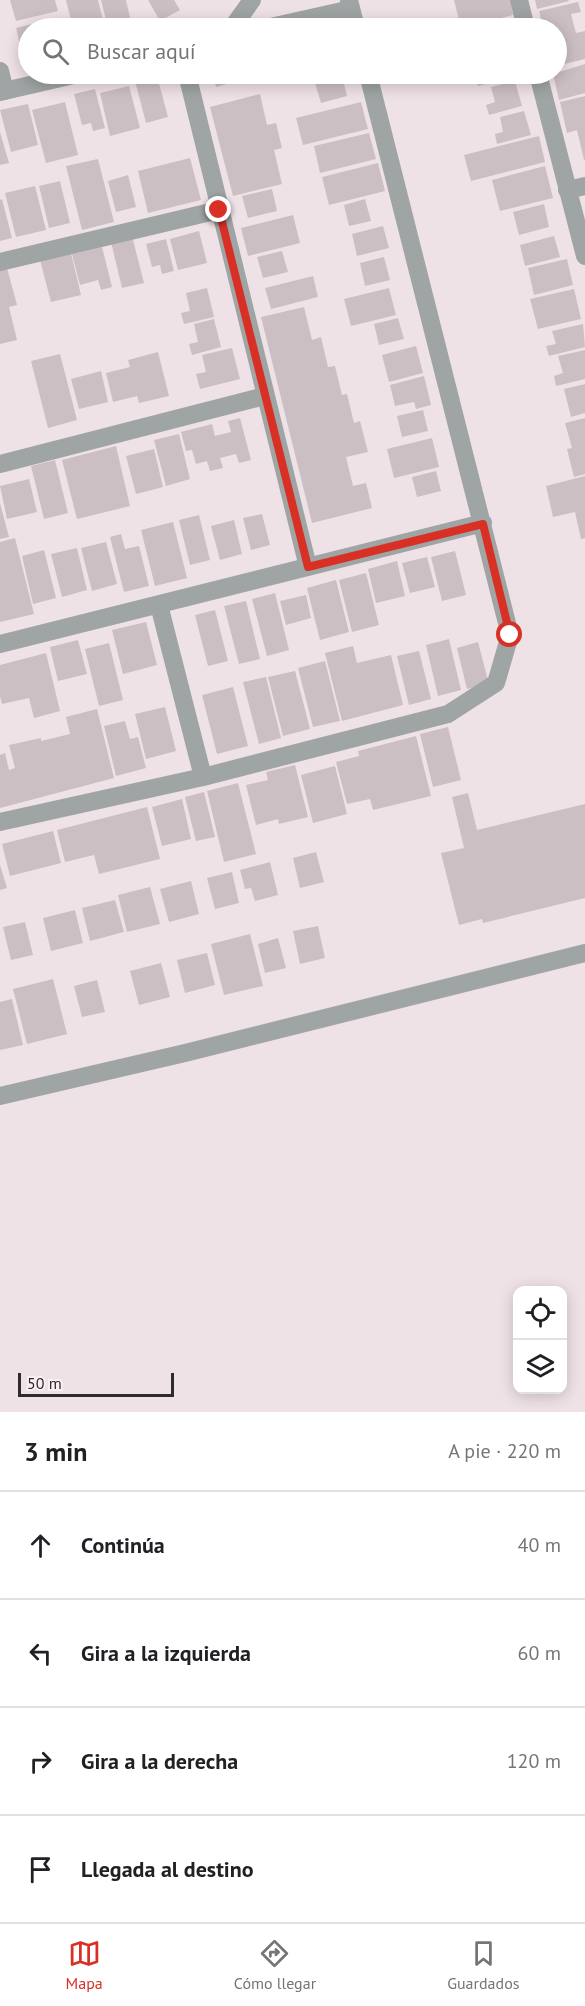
<!DOCTYPE html>
<html lang="es">
<head>
<meta charset="utf-8">
<style>
	body { margin:0; font-family:"PT Sans",sans-serif; background:#f6f6f6; color:#202124 }
	.controls { position:absolute; right:18px; bottom:18px; display:grid; overflow:hidden; border-radius:12px; box-shadow:0 3px 15px #0003 }
	.controls button { width:54px; height:54px; display:grid; place-items:center; padding:0; border:0; border-bottom:2px solid #e0e0e0; background:#fff; color:#202124; font:30px sans-serif }
	.scale { position:absolute; left:18px; bottom:15px; width:156px; box-sizing:border-box; padding-left:6px; border:3px solid #2f2a2c; border-top:0; font-size:16px; line-height:21px; white-space:nowrap; color:#2f2a2c; -webkit-text-stroke:4px #fceff3; paint-order:stroke }
	.stop { position:absolute; width:18px; height:18px; margin:-14px; border:4px solid #d93025; border-radius:50%; background:#fff }
	.stop.end { background:#d93025; border-color:#fff; box-shadow:0 2px 6px #0008 }
	.list { margin:0; padding:0; list-style:none }
	h2 { display:flex; justify-content:space-between; align-items:center; height:78px; margin:0; padding:0 24px; font-size:26px }
	h2 small { font-size:20px; font-weight:400; color:#757577 }
	.list li { display:grid; grid-template-columns:39px 1fr auto; gap:18px; align-items:center; box-sizing:border-box; height:108px; padding:0 24px; border-top:2px solid #e0e0e0 }
	.list b { display:block; font-size:22px; white-space:nowrap }
	.list em { font-size:20px; font-style:normal; color:#757577 }
	.icon { flex:none; width:33px; height:33px; fill:none; stroke:currentColor; stroke-width:2; stroke-linecap:round; stroke-linejoin:round }
	.map { position:relative; flex:none; width:585px; height:1412px; overflow:hidden }
	.search { position:absolute; background:#fff; box-shadow:0 3px 15px #0003; left:18px; right:18px; top:18px; height:66px; display:flex; align-items:center; gap:15px; box-sizing:border-box; padding:0 21px; border-radius:33px; color:#757577; font-size:22px }
	.sheet { height:510px; background:#fff }
	nav { display:flex; justify-content:space-around; align-items:center; box-sizing:border-box; height:84px; border-top:2px solid #e0e0e0; background:#fff; font-size:16px; color:#757577 }
	nav a { display:grid; justify-items:center; gap:3px }
	nav .on { color:#d93025 }
	.map>svg:first-child { display:block }
	.building { fill:#ccbfc3 }
	.lines { fill:none; stroke-linecap:round; stroke-linejoin:round }
	.street { stroke:#9fa5a4; stroke-width:18 }
	.route { stroke:#d93025; stroke-width:8 }
</style>
</head>
<body>
<div class="map">
<svg width="585" height="1412" viewBox="0 0 585 1412">
	<rect width="100%" height="100%" fill="#efe2e6"/>
	<path class="building" d="M10,0H55L58,11L16,21Z
		M66,0H98L105,28H73Z
		M101,0H126L131,22L108,28Z
		M148,0H174L180,10L160,21Z
		M454,0H510L513,15L461,28Z
		M535,0H568L569,1L537,9Z
		M578,2L581,12L571,14L576,33L585,31V59L556,66V28H543L539,11Z
		M51,19L53,28H28V56L23,57L16,28Z
		M501,20L503,28H477L476,26Z
		M585,64V93L559,100L553,74Z
		M213,74H248L249,78L216,87Z
		M475,74H523L478,86Z
		M157,76L168,117L146,123L135,81Z
		M342,76L347,96L321,103L315,83Z
		M515,81L522,106L489,115L486,105L495,102L491,87Z
		M129,86L140,128L110,136L100,93Z
		M95,89L105,128L93,131L91,123L82,125L74,94Z
		M260,94L267,125L276,123L282,148L274,150L282,184L233,196L210,107Z
		M585,96V160H584L577,130L567,133L560,102Z
		M65,102L78,155L46,163L32,110Z
		M361,102L368,129L303,145L296,118Z
		M28,104L38,145L11,152L0,110Z
		M524,111L531,135L497,144L495,134L503,132L500,117Z
		M0,132L9,163L0,165Z
		M369,133L376,159L320,173L314,146Z
		M539,136L545,162L471,181L464,155Z
		M190,158L201,200L148,213L138,171Z
		M98,159L114,222L82,230L66,166Z
		M378,163L385,191L329,205L322,177Z
		M545,166L553,198L500,211L492,180Z
		M128,175L136,207L116,212L108,181Z
		M60,181L70,223L49,228L39,186Z
		M35,186L46,230L16,237L5,193Z
		M272,189L277,211L248,218L242,196Z
		M2,199L12,238L0,241V200Z
		M365,199L371,221L349,226L344,205Z
		M544,204L549,227L519,235L513,212Z
		M293,215L300,243L248,256L241,228Z
		M383,226L389,248L357,256L352,234Z
		M199,231L207,263L178,270L170,239Z
		M132,236L144,283L122,288L111,242Z
		M554,236L560,257L525,266L520,245Z
		M166,239L174,271L162,274L160,265L152,267L146,244Z
		M102,247L112,287L101,290L98,280L80,285L72,254Z
		M282,251L288,272L263,278L257,257Z
		M71,253L81,295L51,302L40,260Z
		M384,257L390,280L365,286L360,263Z
		M567,259L573,285L534,295L528,268Z
		M7,268L17,305L9,307L17,340L0,344V270Z
		M313,276L318,297L271,309L265,288Z
		M207,288L214,317L184,324L181,313L190,311L186,293Z
		M389,288L396,315L351,326L344,299Z
		M574,289L581,319L538,329L530,299Z
		M304,307L312,340L321,337L328,367L335,366L342,395L347,394L354,423L360,421L368,452L346,457L353,486L366,483L372,508L312,523L261,317Z
		M398,318L404,339L379,345L374,324Z
		M214,319L221,347L192,355L189,344L198,342L194,324Z
		M583,324L585,347L549,356L546,346L556,344L552,331Z
		M416,346L423,373L389,382L382,355Z
		M232,348L240,379L200,389L196,374L206,372L202,355Z
		M585,350V379L556,386L554,376L563,373L558,356Z
		M158,352L169,396L139,403L137,396L113,402L106,373L130,367L128,360Z
		M60,354L77,420L48,428L31,361Z
		M101,371L108,402L79,409L71,379Z
		M424,376L431,405L416,409L414,402L395,406L390,385Z
		M585,384V413L571,417L564,389Z
		M423,410L428,431L402,437L397,416Z
		M240,418L251,460L239,463L236,454L220,458L223,468L210,471L207,461L196,464L192,450L186,451L181,432L212,424L215,436L231,432L228,421Z
		M585,418V474L574,477L567,449L572,448L565,423Z
		M179,434L190,479L166,486L154,440Z
		M432,438L439,467L394,478L387,449Z
		M116,446L130,506L77,519L62,460Z
		M154,449L163,487L136,494L126,456Z
		M55,460L68,513L44,519L31,466Z
		M436,471L441,491L417,497L412,477Z
		M585,476V538L581,539L575,512L553,517L546,486Z
		M29,479L37,512L7,519L0,486Z
		M0,503L9,537L0,539Z
		M262,514L270,545L251,550L243,518Z
		M199,515L210,560L190,565L179,520Z
		M234,520L242,554L220,560L211,526Z
		M173,522L187,578L155,586L141,530Z
		M121,534L125,549L139,546L149,586L124,592L110,537Z
		M15,538L34,614L0,622V542Z
		M106,542L117,584L92,591L81,548Z
		M77,548L87,590L62,597L51,554Z
		M44,550L56,598L33,604L22,556Z
		M455,551L466,595L442,601L431,557Z
		M427,557L435,587L410,593L402,563Z
		M397,561L405,596L376,603L368,569Z
		M366,573L379,625L352,632L339,580Z
		M336,580L349,632L320,640L307,588Z
		M275,593L289,650L267,656L252,599Z
		M306,595L311,618L286,625L280,601Z
		M246,601L260,659L239,664L224,606Z
		M215,610L228,661L208,666L195,615Z
		M146,622L157,665L123,674L112,630Z
		M449,639L461,690L438,696L426,645Z
		M78,640L87,674L58,681L50,647Z
		M478,642L489,684L467,689L457,648Z
		M109,643L123,700L99,706L85,649Z
		M353,646L357,663L391,655L403,705L342,721L325,653Z
		M419,651L431,699L409,705L397,656Z
		M46,653L60,711L34,718L29,698L2,704L0,696V665Z
		M325,661L340,721L313,727L298,668Z
		M295,671L310,729L283,736L268,677Z
		M266,677L281,738L259,744L243,682Z
		M233,687L248,746L217,754L202,695Z
		M165,707L176,751L146,759L135,714Z
		M97,709L114,778L0,808V755L5,753L9,770L15,768L9,745L41,738V741L70,734L66,717Z
		M125,721L130,739L138,737L146,768L116,776L104,726Z
		M448,727L461,780L433,787L420,734Z
		M416,736L431,796L373,810L370,799L347,804L336,762L359,756L358,751Z
		M295,765L308,817L279,824L278,819L256,825L246,785L268,780L266,772Z
		M335,766L347,814L313,823L301,775Z
		M238,783L256,854L224,862L207,791Z
		M204,792L215,837L196,841L185,797Z
		M468,793L477,830L585,804V898L483,923L482,919L459,925L441,853L464,848L452,797Z
		M182,799L191,839L162,846L152,807Z
		M147,807L160,859L99,874L94,855L65,862L57,830Z
		M53,831L61,863L10,876L2,844Z
		M316,852L324,882L300,888L293,858Z
		M270,862L278,895L255,901L251,888L245,889L240,870Z
		M0,865L7,888L0,890Z
		M232,872L239,903L215,909L207,878Z
		M191,881L199,914L169,922L160,889Z
		M150,887L160,924L127,932L118,895Z
		M115,900L124,932L90,941L82,908Z
		M75,910L83,943L51,951L43,918Z
		M25,922L33,955L11,960L3,927Z
		M318,926L325,958L300,964L293,931Z
		M250,934L263,986L224,995L211,944Z
		M278,938L286,968L265,973L258,944Z
		M207,953L215,985L185,993L177,960Z
		M161,963L170,997L139,1005L130,971Z
		M53,979L67,1034L27,1044L13,989Z
		M97,980L105,1012L82,1017L74,986Z
		M12,999L23,1045L0,1050V1002Z"/>
	<g class="lines">
		<path class="street" d="M349,0L356,28
			M519,0L526,28
			M232,28L252,0
			M266,28L351,9
			M0,71L5,91
			M187,74L308,567
			M538,74L585,256
			M0,92L78,74
			M567,190L585,186
			M0,262L219,210
			M0,464L265,396
			M159,605L203,777
			M0,644L483,523
			M0,822L203,777L448,714L496,683L510,635L368,74
			M0,1096L185,1053L585,953"/>
	</g>
	<g class="lines">
		<path class="route" d="M219,210L308,567L483,524L510,635"/>
	</g>
</svg>
<div class="controls">
<button><svg class="icon" aria-label="locate" viewBox="0 0 24 24"><circle cx="12" cy="12" r="6"/><path d="M12 2v4M12 18v4M2 12h4M18 12h4"/></svg></button>
<button><svg class="icon" aria-label="layers" viewBox="0 0 24 24"><path d="M12 4l9 5-9 5-9-5zM3 14l9 5 9-5"/></svg></button>
</div>
<div class="scale">50 m</div>
<div class="stop" style="left:510px;top:635px"></div>
<div class="stop end" style="left:219px;top:210px"></div>
<div class="search"><svg class="icon" aria-label="search" viewBox="0 0 24 24"><circle cx="10" cy="10" r="6"/><path d="M15 15l6 6"/></svg>Buscar aquí</div>
</div>
<section class="sheet">
<h2>3 min<small>A pie · 220 m</small></h2>
<ul class="list">
<li><svg class="icon" aria-label="ahead" viewBox="0 0 24 24"><path d="M12 20V5M6 11l6-6 6 6"/></svg><div><b>Continúa</b></div><em>40 m</em></li>
<li><svg class="icon" aria-label="left" viewBox="0 0 24 24"><path d="M17 20v-9H6M10 6l-5 5 5 5"/></svg><div><b>Gira a la izquierda</b></div><em>60 m</em></li>
<li><svg class="icon" aria-label="right" viewBox="0 0 24 24"><path d="M7 20v-9h11M14 6l5 5-5 5"/></svg><div><b>Gira a la derecha</b></div><em>120 m</em></li>
<li><svg class="icon" aria-label="arrive" viewBox="0 0 24 24"><path d="M6 21V4h12l-3 4 3 4H6"/></svg><div><b>Llegada al destino</b></div></li>
</ul>
</section>
<nav>
<a class="on"><svg class="icon" aria-label="map" viewBox="0 0 24 24"><path d="M3 6l6-2 6 2 6-2v14l-6 2-6-2-6 2zM9 4v14M15 6v14"/></svg>Mapa</a>
<a><svg class="icon" aria-label="directions" viewBox="0 0 24 24"><path d="M12 3l9 9-9 9-9-9zM9 14v-3h6M13 9l2 2-2 2"/></svg>Cómo llegar</a>
<a><svg class="icon" aria-label="saved" viewBox="0 0 24 24"><path d="M7 4h10v16l-5-4-5 4z"/></svg>Guardados</a>
</nav>
</body>
</html>
